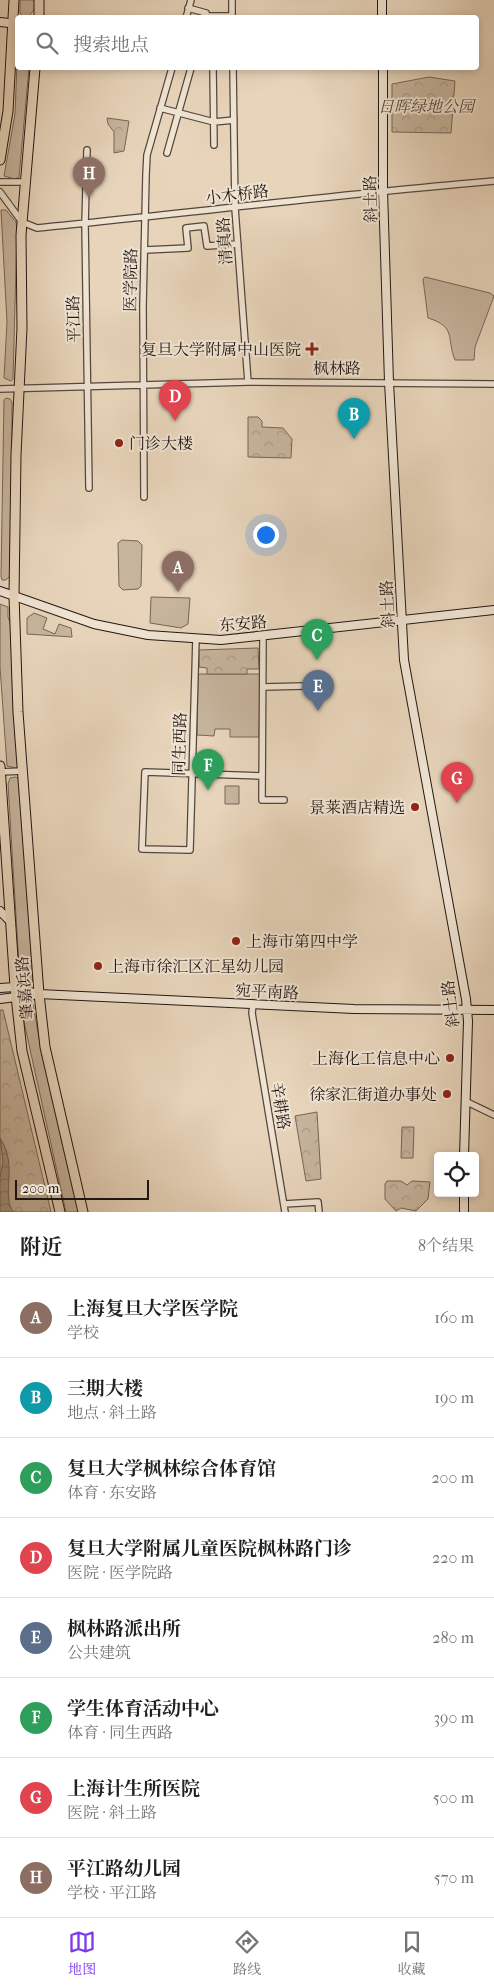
<!DOCTYPE html>
<html lang="zh">
<head>
<meta charset="utf-8">
<style>
	body { margin:0; font-family:"IM FELL French Canon","Noto Serif SC",serif; background:#f2f2f2; color:#202124 }
	.controls { position:absolute; right:15px; bottom:15px; display:grid; overflow:hidden; border-radius:5px; box-shadow:0 2px 8px #0003 }
	.controls button { width:45px; height:45px; display:grid; place-items:center; padding:0; border:0; border-bottom:1px solid #e0e0e0; background:#fff; color:#202124; font:25px sans-serif }
	.scale { position:absolute; left:15px; bottom:12px; width:134px; box-sizing:border-box; padding-left:5px; border:2px solid #221712; border-top:0; font-size:14px; line-height:18px; white-space:nowrap; color:#221712; -webkit-text-stroke:4px #efe3d2; paint-order:stroke }
	.you { position:absolute; left:265px; top:534px; width:18px; height:18px; margin:-12px; border:4px solid #fff; border-radius:50%; background:#1a73e8; box-shadow:0 0 0 8px #1a73e833 }
	.badge { display:grid; place-items:center; width:32px; height:32px; border-radius:50%; background:#7c3aed; color:#fff; font-size:16px; font-weight:700 }
	.pin { position:absolute; translate:-50% -41px; filter:drop-shadow(0 1px 2px #0008) }
	.pin::after { content:''; position:absolute; top:26px; width:18px; height:15px; background:inherit; clip-path:polygon(0 0,100% 0,50% 100%) }
	.list { margin:0; padding:0; list-style:none }
	h2 { display:flex; justify-content:space-between; align-items:center; height:65px; margin:0; padding:0 20px; font-size:21px }
	h2 small { font-size:16px; font-weight:400; color:#757577 }
	.list li { display:grid; grid-template-columns:32px 1fr auto; gap:15px; align-items:center; box-sizing:border-box; height:80px; padding:0 20px; border-top:1px solid #e0e0e0 }
	.list b { display:block; font-size:19px; white-space:nowrap }
	.list p { margin:0; font-size:16px; white-space:nowrap; color:#757577 }
	.list em { font-size:16px; font-style:normal; color:#757577 }
	.icon { flex:none; width:28px; height:28px; fill:none; stroke:currentColor; stroke-width:2; stroke-linecap:round; stroke-linejoin:round }
	.map { position:relative; flex:none; width:494px; height:1212px; overflow:hidden }
	.search { position:absolute; background:#fff; box-shadow:0 2px 8px #0003; left:15px; right:15px; top:15px; height:55px; display:flex; align-items:center; gap:12px; box-sizing:border-box; padding:0 18px; border-radius:5px; color:#757577; font-size:19px }
	.sheet { height:705px; background:#fff }
	nav { display:flex; justify-content:space-around; align-items:center; box-sizing:border-box; height:70px; border-top:1px solid #e0e0e0; background:#fff; font-size:14px; color:#757577 }
	nav a { display:grid; justify-items:center; gap:2px }
	nav .on { color:#7c3aed }
	.map>svg:first-child { display:block }
	.green { fill:#c6b49d; stroke:#746658 }
	.park { fill:url(#park-crowns); stroke:#746658 }
	.water { fill:url(#water-waves); stroke:#706255 }
	.lines { fill:none; stroke-linecap:round; stroke-linejoin:round }
	.street-casing { stroke:#53463c; stroke-width:8 }
	.secondary-casing { stroke:#221712; stroke-width:10 }
	.primary-casing { stroke:#221712; stroke-width:11 }
	.street { stroke:#efe3d2; stroke-width:5.5 }
	.secondary { stroke:#efe3d2; stroke-width:8 }
	.primary { stroke:#e7d4ba; stroke-width:9 }
	.poi-dot { fill:#8f2418; stroke:#efe3d2; stroke-width:2 }
	.labels { text-anchor:middle; stroke-width:4; stroke-linejoin:round; paint-order:stroke }
	.park-label { font-size:16px; font-style:italic; fill:#53463c; stroke:#efe3d2 }
	.street-label { font-size:16px; fill:#221712; stroke:#efe3d2 }
	.poi-label { font-size:16px; fill:#221712; stroke:#efe3d2; text-anchor:end }
</style>
</head>
<body>
<div class="map">
<svg width="494" height="1212" viewBox="0 0 494 1212">
	<defs>
		<pattern id="park-crowns" width="20" height="18" patternUnits="userSpaceOnUse" patternTransform="scale(1.25)"><rect width="20" height="18" fill="#c6b49d"/><path d="M2 6a3 3 0 1 1 6 0M12 15a3 3 0 1 1 6 0" fill="none" stroke="#aa9a86"/></pattern>
		<pattern id="water-waves" width="16" height="10" patternUnits="userSpaceOnUse" patternTransform="scale(1.25)"><rect width="16" height="10" fill="#a49481"/><path d="M0 5q4-4 8 0t8 0" fill="none" stroke="#857868"/></pattern>
	</defs>
	<rect width="100%" height="100%" fill="#e7d4ba"/>
	<filter id="stains"><feTurbulence type="fractalNoise" baseFrequency=".004" numOctaves="4"/><feColorMatrix values="0 0 0 0 .2 0 0 0 0 .09 0 0 0 0 .02 0 0 0 .5 -.17"/></filter>
	<radialGradient id="worn" r=".72"><stop offset=".6" stop-color="#630" stop-opacity="0"/><stop offset="1" stop-color="#630" stop-opacity=".3"/></radialGradient>
	<path class="green" d="M20,0H35L34,10L28,17H24L20,13Z
		M17,63L18,68H29L19,177L15,179L4,176L15,114Z
		M1,210H6L16,222L17,231L13,379L11,381L4,378L7,322Z
		M425,277L490,293L494,296L475,347L474,360H455C446,338 457,327 428,318L423,279Z
		M6,398L10,399L12,402V574L6,580H2L1,576L4,400Z
		M122,540L138,541L142,545L141,586L138,589L123,590L119,586L118,543Z
		M151,597L190,598L188,624L181,628L150,623Z
		M0,604L8,607V617L11,625L20,764L16,768L7,766L0,667Z
		M34,613L47,618L43,629L55,634L59,624L71,628L72,637L27,634V618Z
		M198,674H260L259,737H230V729H215L214,736L197,735Z
		M15,777L19,778L21,783L33,982L30,985H23L20,982L8,784L10,778Z
		M225,786H239V804H225Z
		M25,1003L33,1004L41,1049L79,1212H66L22,1013V1005Z"/>
	<path class="park" d="M429,77L455,81L451,133L392,132V84Z
		M107,118L129,121L124,151L114,153V132L108,124Z
		M248,417H258L262,421V427L283,428L292,439L291,458L248,457Z
		M258,648L259,669H247V674H207V668L199,667V650Z
		M0,1010H3L51,1212H0Z
		M317,1112L321,1179L306,1181L295,1116Z
		M402,1127H414L413,1158H401Z
		M387,1181H401L407,1185L412,1181L430,1182L428,1199L416,1211L401,1208L396,1211L385,1199V1184Z"/>
	<path class="water" d="M0,1138C19,1165 0,1198 14,1212H0V1177L3,1162Z"/>
	<g class="lines">
		<g class="street-casing">
			<path id="street" d="M232,0V18
				M188,8L206,13
				M206,16H232
				M186,18L191,0
				M213,68L214,145
				M233,68L235,208L248,382
				M160,108L214,122L234,120
				M87,150L85,224L89,488
				M167,153L191,68
				M0,182H26
				M0,192L22,222L37,228C190,213 341,194 494,181
				M145,250L188,248L186,228L204,226L207,246L238,244
				M0,389L248,382L494,384
				M144,497L143,306L146,175L147,155L172,68
				M263,636L262,800H284
				M196,638L190,850L142,849L145,772L262,776
				M263,687L304,686
				M0,772L23,771
				M253,1005L252,1013L285,1212
				M465,1101L494,1115
				M284,1204L318,1202L319,1212"/>
		</g>
		<g class="secondary-casing">
			<path id="secondary" d="M382,0V18
				M0,22L18,24
				M383,68V190L389,382L404,660L466,999L468,1021L464,1156
				M0,591L94,624L148,635L221,640L494,610
				M0,911L11,922
				M0,988L15,987L37,994
				M0,999L39,994L354,1009L494,1010
				M464,1212V1193"/>
		</g>
		<g class="primary-casing">
			<path id="primary" d="M39,18V0
				M35,68L21,235L22,328L16,455L14,596L18,712L39,994L45,1047L83,1212
				M0,160L8,111L14,0
				M0,766L15,987L22,1051L60,1212"/>
		</g>
		<use href="#street" class="street"/>
		<use href="#secondary" class="secondary"/>
		<use href="#primary" class="primary"/>
	</g>
	<g class="poi-dot">
		<path d="M309.5 341.5h5v5h5v5h-5v5h-5v-5h-5v-5h5z"/>
		<circle cx="119" cy="443" r="5"/>
		<circle cx="415" cy="807" r="5"/>
		<circle cx="236" cy="941" r="5"/>
		<circle cx="98" cy="966" r="5"/>
		<circle cx="450" cy="1058" r="5"/>
		<circle cx="447" cy="1094" r="5"/>
	</g>
	<g class="labels">
		<g class="park-label">
			<text x="426" y="112">日晖绿地公园</text>
		</g>
		<g class="street-label">
			<text transform="translate(237 194) rotate(-7)" y="6">小木桥路</text>
			<text transform="translate(370 199) rotate(-91)" y="6">斜土路</text>
			<text transform="translate(224 241) rotate(-94)" y="6">清真路</text>
			<text transform="translate(130 280) rotate(-89)" y="6">医学院路</text>
			<text transform="translate(73 319) rotate(-91)" y="6">平江路</text>
			<text x="337" y="374">枫林路</text>
			<text transform="translate(387 604) rotate(-93)" y="6">斜土路</text>
			<text transform="translate(243 623) rotate(-5)" y="6">东安路</text>
			<text transform="translate(179 744) rotate(-88)" y="6">同生西路</text>
			<text transform="translate(24 988) rotate(-95)" y="6">肇嘉浜路</text>
			<text transform="translate(267 991) rotate(3)" y="6">宛平南路</text>
			<text transform="translate(450 1004) rotate(-97)" y="6">斜土路</text>
			<text transform="translate(281 1106) rotate(81)" y="6">辛耕路</text>
		</g>
		<g class="poi-label">
			<text x="301" y="355">复旦大学附属中山医院</text>
			<text x="129" y="449" text-anchor="start">门诊大楼</text>
			<text x="405" y="813">景莱酒店精选</text>
			<text x="246" y="947" text-anchor="start">上海市第四中学</text>
			<text x="108" y="972" text-anchor="start">上海市徐汇区汇星幼儿园</text>
			<text x="440" y="1064">上海化工信息中心</text>
			<text x="437" y="1100">徐家汇街道办事处</text>
		</g>
	</g>
	<rect width="100%" height="100%" filter="url(#stains)"/>
	<rect width="100%" height="100%" fill="url(#worn)"/>
</svg>
<div class="controls">
<button><svg class="icon" aria-label="locate" viewBox="0 0 24 24"><circle cx="12" cy="12" r="6"/><path d="M12 2v4M12 18v4M2 12h4M18 12h4"/></svg></button>
</div>
<div class="scale">200 m</div>
<div class="you"></div>
<div class="pin badge" style="left:178px;top:592px;background:#8d6e63">A</div>
<div class="pin badge" style="left:354px;top:439px;background:#0f9aa8">B</div>
<div class="pin badge" style="left:317px;top:660px;background:#2e9e5b">C</div>
<div class="pin badge" style="left:175px;top:421px;background:#e0444e">D</div>
<div class="pin badge" style="left:318px;top:711px;background:#5c6f8a">E</div>
<div class="pin badge" style="left:208px;top:790px;background:#2e9e5b">F</div>
<div class="pin badge" style="left:457px;top:803px;background:#e0444e">G</div>
<div class="pin badge" style="left:89px;top:198px;background:#8d6e63">H</div>
<div class="search"><svg class="icon" aria-label="search" viewBox="0 0 24 24"><circle cx="10" cy="10" r="6"/><path d="M15 15l6 6"/></svg>搜索地点</div>
</div>
<section class="sheet">
<h2>附近<small>8个结果</small></h2>
<ul class="list">
<li><span class="badge" style="background:#8d6e63">A</span><div><b>上海复旦大学医学院</b><p>学校</p></div><em>160 m</em></li>
<li><span class="badge" style="background:#0f9aa8">B</span><div><b>三期大楼</b><p>地点 · 斜土路</p></div><em>190 m</em></li>
<li><span class="badge" style="background:#2e9e5b">C</span><div><b>复旦大学枫林综合体育馆</b><p>体育 · 东安路</p></div><em>200 m</em></li>
<li><span class="badge" style="background:#e0444e">D</span><div><b>复旦大学附属儿童医院枫林路门诊</b><p>医院 · 医学院路</p></div><em>220 m</em></li>
<li><span class="badge" style="background:#5c6f8a">E</span><div><b>枫林路派出所</b><p>公共建筑</p></div><em>280 m</em></li>
<li><span class="badge" style="background:#2e9e5b">F</span><div><b>学生体育活动中心</b><p>体育 · 同生西路</p></div><em>390 m</em></li>
<li><span class="badge" style="background:#e0444e">G</span><div><b>上海计生所医院</b><p>医院 · 斜土路</p></div><em>500 m</em></li>
<li><span class="badge" style="background:#8d6e63">H</span><div><b>平江路幼儿园</b><p>学校 · 平江路</p></div><em>570 m</em></li>
</ul>
</section>
<nav>
<a class="on"><svg class="icon" aria-label="map" viewBox="0 0 24 24"><path d="M3 6l6-2 6 2 6-2v14l-6 2-6-2-6 2zM9 4v14M15 6v14"/></svg>地图</a>
<a><svg class="icon" aria-label="directions" viewBox="0 0 24 24"><path d="M12 3l9 9-9 9-9-9zM9 14v-3h6M13 9l2 2-2 2"/></svg>路线</a>
<a><svg class="icon" aria-label="saved" viewBox="0 0 24 24"><path d="M7 4h10v16l-5-4-5 4z"/></svg>收藏</a>
</nav>
</body>
</html>
